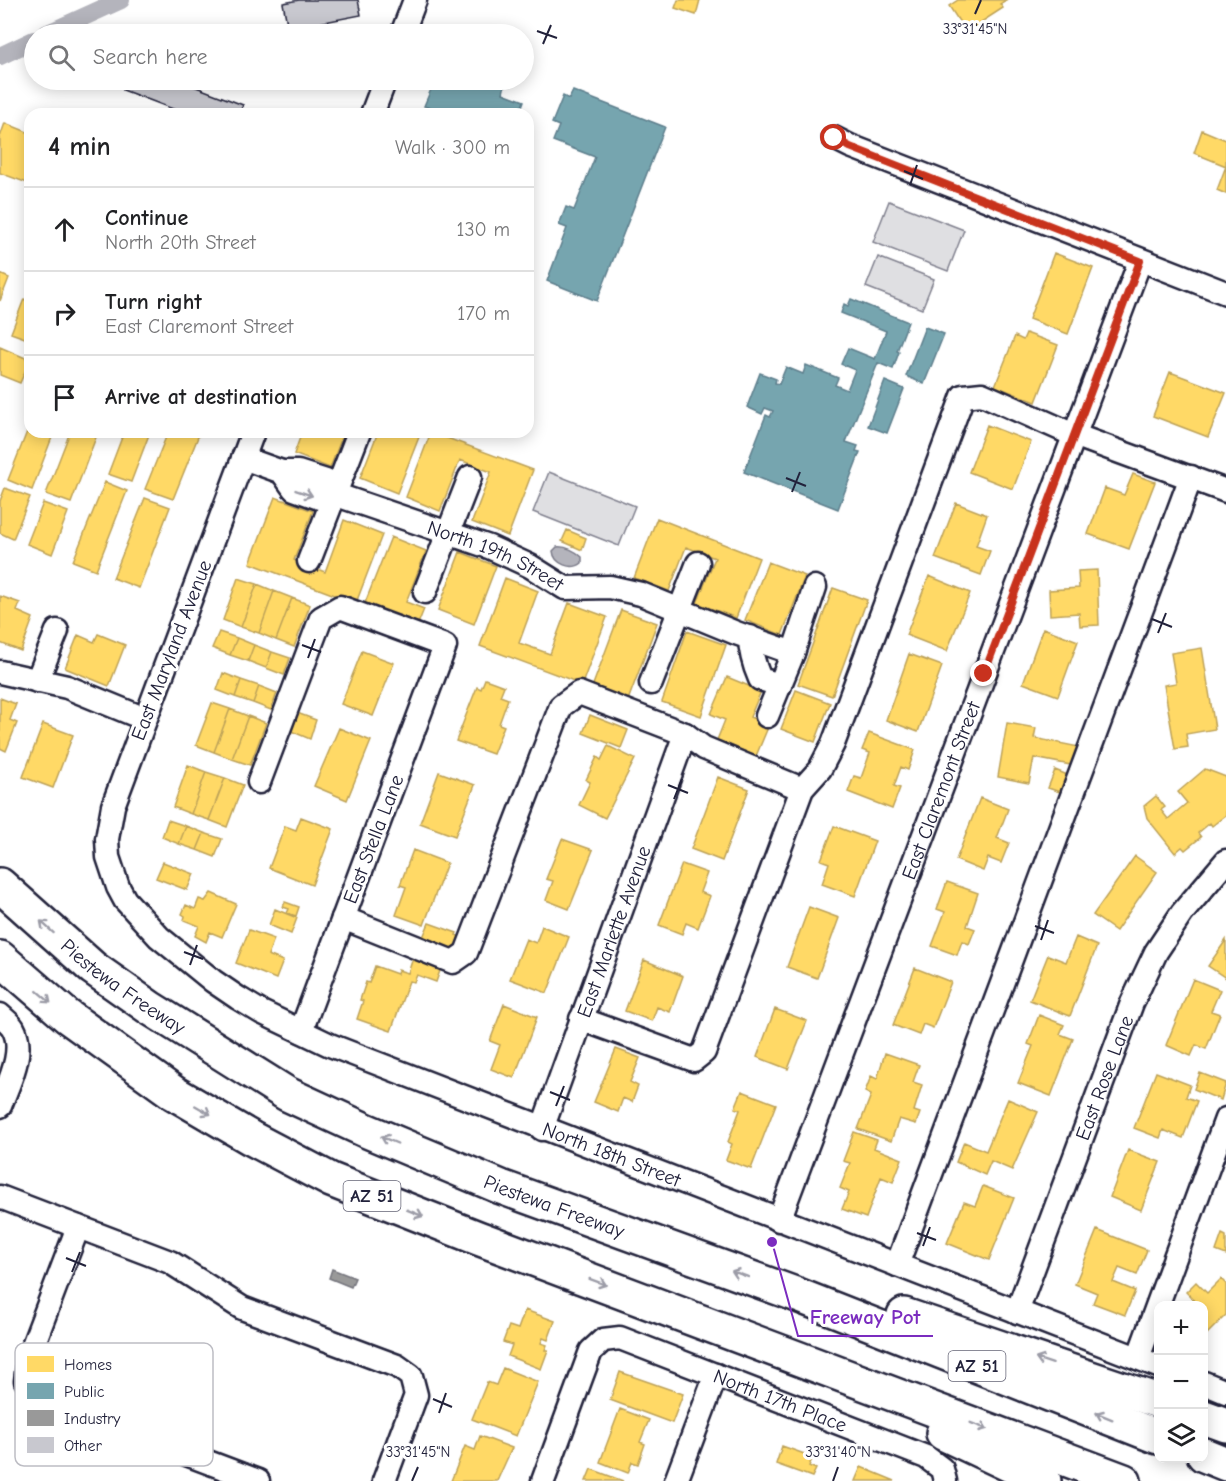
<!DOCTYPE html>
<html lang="en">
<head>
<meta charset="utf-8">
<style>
	body { margin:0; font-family:"Comic Neue",sans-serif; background:#f6f6f6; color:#202124 }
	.controls { position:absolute; right:18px; bottom:18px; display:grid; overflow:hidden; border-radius:12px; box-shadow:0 3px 15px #0003 }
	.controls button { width:54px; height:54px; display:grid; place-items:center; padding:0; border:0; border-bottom:2px solid #e0e0e0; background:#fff; color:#202124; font:30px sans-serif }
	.stop { position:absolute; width:18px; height:18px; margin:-14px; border:4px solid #c8321e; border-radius:50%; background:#fff }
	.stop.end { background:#c8321e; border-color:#fff; box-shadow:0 2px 6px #0008 }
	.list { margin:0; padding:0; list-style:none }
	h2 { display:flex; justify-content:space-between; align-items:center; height:78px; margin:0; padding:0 24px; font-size:26px }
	h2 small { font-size:20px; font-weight:400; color:#757577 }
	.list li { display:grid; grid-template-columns:39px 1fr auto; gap:18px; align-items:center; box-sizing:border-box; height:84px; padding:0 24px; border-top:2px solid #e0e0e0 }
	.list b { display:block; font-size:22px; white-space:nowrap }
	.list p { margin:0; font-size:20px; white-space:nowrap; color:#757577 }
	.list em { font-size:20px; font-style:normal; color:#757577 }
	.icon { flex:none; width:33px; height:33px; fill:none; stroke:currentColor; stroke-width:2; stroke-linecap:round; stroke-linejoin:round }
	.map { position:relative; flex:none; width:1226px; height:1481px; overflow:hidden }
	.search { position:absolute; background:#fff; box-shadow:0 3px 15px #0003; left:24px; top:24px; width:510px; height:66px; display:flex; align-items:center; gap:15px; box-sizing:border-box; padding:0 21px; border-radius:33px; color:#757577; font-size:22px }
	.panel { position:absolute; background:#fff; box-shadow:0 3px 15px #0003; left:24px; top:108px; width:510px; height:330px; border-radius:18px }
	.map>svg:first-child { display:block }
	.green { fill:#dfdfe2; stroke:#80808e; stroke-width:1.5 }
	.water { fill:#b4b4bc; stroke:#7a7a88; stroke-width:1.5 }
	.homes { fill:#ffd966; stroke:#bda259; stroke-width:1.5 }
	.public { fill:#76a5af; stroke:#5d7e8c; stroke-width:1.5 }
	.industry { fill:#999; stroke:#75757d; stroke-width:1.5 }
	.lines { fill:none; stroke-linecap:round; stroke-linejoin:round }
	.canal { stroke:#b4b4bc; stroke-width:18 }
	.building { fill:#c8c8cf; stroke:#22223b; stroke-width:1.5 }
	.minor-casing { stroke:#22223b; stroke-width:27 }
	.highway-casing { stroke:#22223b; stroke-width:38 }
	.minor { stroke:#fff; stroke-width:22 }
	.highway { stroke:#fff; stroke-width:33 }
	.oneway { stroke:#9c9ca7 }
	.route { stroke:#c8321e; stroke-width:8 }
	.ticks { fill:none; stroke:#22223b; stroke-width:2 }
	.labels { text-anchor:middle; stroke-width:6; stroke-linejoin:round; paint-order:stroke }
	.shield { fill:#fff; stroke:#646476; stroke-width:1.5 }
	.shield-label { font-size:18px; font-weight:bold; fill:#22223b }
	.street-label { font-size:20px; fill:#22223b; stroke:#fff }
	.key { fill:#fff; stroke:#bdbdc4; stroke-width:1.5 }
	.key-label { font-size:16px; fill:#22223b }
	.ticks-label { font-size:15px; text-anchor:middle; fill:#22223b; stroke:#fff; stroke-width:6; stroke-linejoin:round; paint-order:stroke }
	.leader { fill:none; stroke:#7b2cbf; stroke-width:2 }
	.callout-dot { fill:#7b2cbf; stroke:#fff; stroke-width:2 }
	.callout-label { font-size:21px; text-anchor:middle; font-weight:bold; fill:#7b2cbf; stroke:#fff; stroke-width:6; stroke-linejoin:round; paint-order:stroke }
</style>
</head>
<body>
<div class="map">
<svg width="1226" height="1481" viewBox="0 0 1226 1481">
	<rect width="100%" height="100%" fill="#fff"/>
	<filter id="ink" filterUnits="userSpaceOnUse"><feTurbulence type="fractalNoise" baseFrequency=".0167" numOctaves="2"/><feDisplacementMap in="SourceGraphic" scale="12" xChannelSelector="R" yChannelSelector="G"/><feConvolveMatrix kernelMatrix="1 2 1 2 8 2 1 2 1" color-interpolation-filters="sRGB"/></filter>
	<g filter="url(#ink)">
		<path class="green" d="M889,201L964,230L948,271L873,242Z
			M878,257L934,279L922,309L866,287Z
			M549,472L635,506L619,546L533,512Z"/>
		<path class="water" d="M557,547C566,546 576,551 582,557V563C572,571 554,564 553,551Z"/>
		<path class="homes" d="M678,0H700L696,15L675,8Z
			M958,0H1006L1000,4L1003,8L966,32L949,6Z
			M5,123L30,133V184L0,173V137Z
			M1202,130L1226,140V194L1217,190L1226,166L1194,153Z
			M1054,253L1093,268L1068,334L1029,319Z
			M0,274L9,278L0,301Z
			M24,299L30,302V340L11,333Z
			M1026,333L1058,345L1036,402L995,386L1015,336L1023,340Z
			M0,347L30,360L20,383L0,375Z
			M1170,372L1226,393L1208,437L1153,416Z
			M30,424V432H54L32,490L8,480Z
			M987,425L1031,442L1013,489L969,472Z
			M70,432H98L71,503L46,494Z
			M124,432H150L131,482L108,474Z
			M168,432H200L173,499L145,489Z
			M302,432H344L330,468L294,454Z
			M378,432H421L397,493L360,478Z
			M431,432L533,470L508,536L472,522L491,472L460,460L440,511L406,497Z
			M1133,474L1155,482L1129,549L1088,534L1105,488L1124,495Z
			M105,482L127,491L96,570L73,561Z
			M5,488L30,497L13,539L0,533V501Z
			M275,497L313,511L294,560L325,572L344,520L382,535L356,603L250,563Z
			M145,498L170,507L139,588L113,578Z
			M43,503L68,512L52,554L27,544Z
			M956,503L987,515L976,546L990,551L981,575L935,558Z
			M657,518L759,558L736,618L697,603L715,558L686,547L669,591L634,578Z
			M567,530L586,538L582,550L562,541Z
			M391,537L426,551L406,602L424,609L418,624L365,603Z
			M460,552L496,566L474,624L438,610Z
			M768,562L805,576L782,635L745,620Z
			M1097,570L1099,625L1080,626L1079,613L1050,615L1049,590L1079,588L1078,571Z
			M929,576L970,593L947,651L906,635Z
			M238,578L257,584L241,627L223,620Z
			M505,578L538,591L519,643L550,654L569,603L607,617L582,684L480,646Z
			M257,584L274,591L259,633L241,627Z
			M833,588L867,600L832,696L798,684Z
			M274,591L292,598L276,640L259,633Z
			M0,596L20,603L17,611L33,618L21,651L0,643Z
			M292,598L310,605L294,647L276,640Z
			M621,610L657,623L627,703L591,690Z
			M1043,628L1078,641L1058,696L1023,683Z
			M687,631L726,645L701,716L662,702Z
			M219,632L237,638L230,655L212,648Z
			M98,634L125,645L109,686L65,668L78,635L94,642Z
			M237,638L254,645L248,661L230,655Z
			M254,645L272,652L266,668L248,661Z
			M1202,648L1215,729L1186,734L1188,747L1175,749L1164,685L1176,683L1171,653Z
			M362,651L394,663L373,716L341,704Z
			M272,652L290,658L284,675L266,668Z
			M909,654L942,666L918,732L886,720Z
			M223,673L241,680L235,697L217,690Z
			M727,677L761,691L750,717L769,725L756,756L717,740L725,720L711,714Z
			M485,679L504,686L500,696L508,699L499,724L504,726L493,754L456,741L477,687L481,689Z
			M241,680L259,686L253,703L235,697Z
			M259,686L277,693L271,710L253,703Z
			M796,690L830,703L815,742L781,729Z
			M0,698L16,704L10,720L17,723L6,751L0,748Z
			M212,703L230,709L214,752L196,745Z
			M230,709L248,716L232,759L214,752Z
			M297,713L316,720L310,739L291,731Z
			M590,715L628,730L621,748L583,733Z
			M248,716L266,723L250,765L232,759Z
			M1007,723L1036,728L1034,738L1079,747L1076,766L1034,758L1029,783L998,777Z
			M43,724L73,735L53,788L23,777Z
			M339,728L371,741L347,800L314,786Z
			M869,733L915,750L908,770L901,767L894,786L900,788L892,809L848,792L854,776L861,778L870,753L862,750Z
			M608,746L635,759L605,818L579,805L590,782L586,780L597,757L601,760Z
			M188,765L206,772L191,814L173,807Z
			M1205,769L1226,777V815L1212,826L1210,823L1198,833L1201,837L1185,850L1182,847L1175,853L1147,818L1144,806L1156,796L1165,807L1161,810L1168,819L1187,803L1178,792Z
			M1055,770L1070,776L1063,793L1048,788Z
			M206,772L225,778L209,820L191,814Z
			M439,772L475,785L455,836L420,823Z
			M718,777L749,789L722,861L691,849Z
			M225,778L243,785L227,827L209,820Z
			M980,798L1008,809L997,838L1009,843L1001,863L988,858L983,871L956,860Z
			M301,817L333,829L312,885L269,868L285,826L296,830Z
			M168,820L186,826L179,844L162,837Z
			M186,826L204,833L197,850L179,844Z
			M834,826L875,841L855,896L822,884L829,863L821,860Z
			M204,833L222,839L215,857L197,850Z
			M562,839L593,850L569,909L546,900L553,881L546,879Z
			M413,850L447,863L424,925L396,915L406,887L400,885Z
			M1135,856L1157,872L1116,931L1093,915Z
			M163,862L194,874L187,890L156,878Z
			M682,864L707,873L700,892L710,896L698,928L686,923L682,934L659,925Z
			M947,882L978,893L967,926L975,929L969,944L962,941L957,955L932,946L945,912L937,909Z
			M211,893L236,904L222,937L210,932L206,942L195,936L199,926L184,920L185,916L182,914L186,905L195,909L199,899L205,901Z
			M285,902L299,907L296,916L287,913L289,909L283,907Z
			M809,907L839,918L817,978L787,967Z
			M275,909L297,918L291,934L269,925Z
			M429,923L457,933L456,935L467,939L454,955L421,942Z
			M542,926L569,937L547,993L510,979L526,939L536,943Z
			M249,930L274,939L268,955L283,961L276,979L236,963Z
			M1076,937L1097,946L1070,1016L1030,1000L1048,955L1066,962Z
			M1226,940V978L1208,966Z
			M414,955L442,965L436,982L417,975L414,982L409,981L391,1031L357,1019L363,1001L360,1000L366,982L369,983L375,966L397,974L398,970L408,973Z
			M644,960L683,976L670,1012L657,1007L652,1021L625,1011Z
			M915,968L951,982L933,1028L923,1024L919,1035L893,1025Z
			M1193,979L1220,990L1211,1011L1220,1014L1206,1049L1196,1045L1191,1056L1166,1045Z
			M504,1004L537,1017L514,1078L491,1069L500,1045L490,1041Z
			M775,1009L807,1021L788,1069L757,1057Z
			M1039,1015L1064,1025L1060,1034L1073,1039L1051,1096L1018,1083L1033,1046L1028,1044Z
			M616,1049L640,1058L630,1082L638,1086L632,1102L623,1098L618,1112L594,1102Z
			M885,1053L919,1065L913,1082L922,1085L914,1111L920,1113L916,1124L899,1119L891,1141L858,1129L871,1095L865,1092L871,1076L877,1079Z
			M1156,1072L1190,1085L1186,1097L1197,1101L1183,1138L1163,1130L1160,1138L1134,1128Z
			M1200,1073L1226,1083L1221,1100L1194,1089Z
			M742,1091L776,1104L751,1169L726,1160L732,1144L728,1142L740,1110L735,1108Z
			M1008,1099L1038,1112L1012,1170L991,1161L985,1175L956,1162L964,1142L986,1151Z
			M854,1132L877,1140L874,1148L902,1159L893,1182L881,1177L866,1218L842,1209L849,1192L840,1188L850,1163L843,1161Z
			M1128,1150L1160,1162L1141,1210L1110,1197Z
			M983,1186L1014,1198L989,1260L947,1243L964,1202L975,1206Z
			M1097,1230L1147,1250L1137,1275L1119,1268L1113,1282L1135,1291L1125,1315L1093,1303L1097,1293L1075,1284Z
			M1222,1234L1226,1236V1255L1216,1251Z
			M1221,1279L1226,1284V1315L1204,1337V1306H1189L1194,1300L1186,1292L1196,1282L1207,1293Z
			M525,1310L555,1321L548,1340L543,1338L541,1343L547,1345L545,1350H548L541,1369L508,1356L512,1345L503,1342L509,1326L518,1329Z
			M503,1368L538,1382L516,1436L472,1419L487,1382L496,1385Z
			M620,1372L683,1394L672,1423L610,1400Z
			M620,1409L649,1420L640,1442L645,1444L638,1464L632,1462L628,1473L600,1462Z
			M480,1436L512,1448L497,1481H451L465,1446L475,1450Z
			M782,1446L813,1457L809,1466L816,1469L812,1477L776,1464Z
			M861,1467L895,1481H855Z
			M591,1469L623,1481H586Z"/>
		<path class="public" d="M435,80H506L503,93L524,101L519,114H446L424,106Z
			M573,91L665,127L597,301L547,281L567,228L559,225L566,207L574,210L595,157L553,141L559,126L552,123L563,96L569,99Z
			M851,299L908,322L897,351L899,352L893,369L878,363L846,442L858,446L856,451L860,452L838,509L744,472L766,415L770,417L773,411L765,408L762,414L747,407L760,373L776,379L775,383L779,384L786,367L803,374L806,365L838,378L835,385L847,390L855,370L841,364L848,348L875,359L886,331L841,313L844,304L848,306Z
			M925,327L944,334L924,384L906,376Z
			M885,381L904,389L887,433L868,426Z"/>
		<path class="industry" d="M332,1269L355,1278L351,1287L329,1278Z"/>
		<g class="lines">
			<path class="canal" d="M46,34L121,0
				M0,56L34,40"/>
		</g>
		<path class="building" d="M299,0H358L361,15L288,29L283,3Z
			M127,80H178L243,105L239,114H186L123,90Z"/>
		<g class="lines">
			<g class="minor-casing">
				<g id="minor">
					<path d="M402,34L415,0"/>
					<path d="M372,114L385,80"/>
					<path d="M834,138L850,146L1226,293"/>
					<path id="s1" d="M253,432L113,806L107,839L108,857L118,887L125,900L159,937L213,981L238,998L261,1012L330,1045L1158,1366"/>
					<path d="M243,458L282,472H298L326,481L334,494"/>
					<path id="s2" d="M282,472L294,489L319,498L334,494L489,547L530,566L565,588L610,587L641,594L736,633L793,653"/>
					<path d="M309,561L359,432"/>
					<path d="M425,592L470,477"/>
					<path d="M750,637C750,653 754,665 760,679L780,685"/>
					<path d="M0,672L67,687L145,719"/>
					<path d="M37,681L57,631"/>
					<path d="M651,683L698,563"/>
					<path d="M767,716L793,653L815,587"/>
					<path d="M259,782L321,618L340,607L445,646L301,1031"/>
					<path d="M343,918L453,962L466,953L561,706L579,693L685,734L704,748L802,789"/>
					<path d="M0,1015C4,1019 10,1023 13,1028C26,1051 8,1084 0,1106"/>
					<path d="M581,1019L694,1060L704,1052L802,789L820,769L833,744L963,396L982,394L1074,435L1226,491"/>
					<path id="s3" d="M542,1129L685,734"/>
					<path d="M0,1197L170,1262L242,1308L397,1366L411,1376L416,1395L384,1481"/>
					<path id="s4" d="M779,1220L1140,261"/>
					<path d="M78,1227L29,1356L26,1381L38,1398L258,1481"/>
					<path d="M897,1265L1191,477"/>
					<path id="s5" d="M1017,1312L1132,1003L1156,952L1182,913L1226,861"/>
					<path d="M1138,1358L1226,1119"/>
					<path d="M1204,1383L1226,1392"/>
					<path id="s6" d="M543,1481L591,1351L603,1340L620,1338L926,1457L942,1469L945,1481"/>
					<path d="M676,1481L716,1375"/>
				</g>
			</g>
			<g class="highway-casing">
				<g id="highway">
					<path id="s7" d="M0,885L93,968L150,1008L287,1094L365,1130L501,1187L795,1294L1158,1437"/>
					<path d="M0,958L67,1016L174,1093L251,1138L331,1180L478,1238L1124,1481"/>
					<path d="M904,1315L1158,1401"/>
					<path d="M1204,1417L1226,1425"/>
					<path d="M943,1433L1044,1481"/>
					<path d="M1204,1455L1226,1464"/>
				</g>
			</g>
			<use href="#minor" class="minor"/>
			<use href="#highway" class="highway"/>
		</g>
		<defs><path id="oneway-shaft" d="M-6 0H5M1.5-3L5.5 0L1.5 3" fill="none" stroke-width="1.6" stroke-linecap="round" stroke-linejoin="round" transform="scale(1.5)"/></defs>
		<g class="oneway">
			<use href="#oneway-shaft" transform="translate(304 493) rotate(19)"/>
			<use href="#oneway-shaft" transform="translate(47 927) rotate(-138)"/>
			<use href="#oneway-shaft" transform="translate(44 997) rotate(41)"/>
			<use href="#oneway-shaft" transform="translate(203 1110) rotate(30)"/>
			<use href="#oneway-shaft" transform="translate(389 1140) rotate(-157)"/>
			<use href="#oneway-shaft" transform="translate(415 1213) rotate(22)"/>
			<use href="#oneway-shaft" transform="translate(740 1274) rotate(-160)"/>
			<use href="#oneway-shaft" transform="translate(598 1282) rotate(20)"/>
			<use href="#oneway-shaft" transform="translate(1044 1361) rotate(-162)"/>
			<use href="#oneway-shaft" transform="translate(1104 1416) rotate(-158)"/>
			<use href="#oneway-shaft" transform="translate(979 1426) rotate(21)"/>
		</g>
	</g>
	<g class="lines" filter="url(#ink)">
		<path class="route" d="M834,138L850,147L1140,261L984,674"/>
	</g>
	<path class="ticks" d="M975,14L981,0M537,31L557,38M543,44L551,25M904,171L923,179M910,185L917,165M786,478L806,486M792,492L800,472M1152,619L1172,627M1158,633L1166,613M302,645L321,652M308,658L315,639M668,785L688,793M674,799L682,779M1035,926L1054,933M1041,940L1048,920M184,952L203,959M190,965L197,945M550,1092L570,1100M556,1106L564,1086M917,1233L936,1240M923,1246L930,1227M66,1258L86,1266M72,1272L80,1252M433,1399L452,1407M439,1413L446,1393M412,1481L418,1467M833,1481L838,1467"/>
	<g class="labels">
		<g class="shield">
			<rect x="343.5" y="1181" width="57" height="30" rx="4.5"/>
			<rect x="948.5" y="1351" width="57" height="30" rx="4.5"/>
		</g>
		<g class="shield-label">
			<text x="372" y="1202">AZ 51</text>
			<text x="977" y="1372">AZ 51</text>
		</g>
		<g class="street-label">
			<text dy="7" stroke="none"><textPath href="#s2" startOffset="236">North 19th Street</textPath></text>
			<text transform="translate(171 650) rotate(-69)" y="7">East Maryland Avenue</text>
			<text dy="7" stroke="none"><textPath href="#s4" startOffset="459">East Claremont Street</textPath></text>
			<text transform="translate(373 839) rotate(-69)" y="7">East Stella Lane</text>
			<text dy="7" stroke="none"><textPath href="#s3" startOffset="210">East Marlette Avenue</textPath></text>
			<text dy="7" stroke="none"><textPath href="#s7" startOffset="160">Piestewa Freeway</textPath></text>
			<text dy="7" stroke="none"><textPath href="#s5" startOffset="250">East Rose Lane</textPath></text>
			<text dy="7" stroke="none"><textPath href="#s1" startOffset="1053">North 18th Street</textPath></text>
			<text dy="7" stroke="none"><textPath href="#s7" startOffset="646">Piestewa Freeway</textPath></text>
			<text dy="7" stroke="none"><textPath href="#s6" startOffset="344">North 17th Place</textPath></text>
		</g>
	</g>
	<rect x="15" y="1343" width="198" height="123" rx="9" class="key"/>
	<rect x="27" y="1356" width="27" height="16" fill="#ffd966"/>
	<rect x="27" y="1383" width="27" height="16" fill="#76a5af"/>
	<rect x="27" y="1410" width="27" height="16" fill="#999"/>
	<rect x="27" y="1437" width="27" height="16" fill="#c8c8cf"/>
	<g class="key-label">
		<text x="64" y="1370">Homes</text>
		<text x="64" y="1397">Public</text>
		<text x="64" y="1424">Industry</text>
		<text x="64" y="1451">Other</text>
	</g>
	<g class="ticks-label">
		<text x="975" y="34">33°31'45"N</text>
		<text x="418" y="1457">33°31'45"N</text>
		<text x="838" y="1457">33°31'40"N</text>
	</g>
	<path class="leader" d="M772 1242L798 1336H933"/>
	<circle class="callout-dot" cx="772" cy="1242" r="6"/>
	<g class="callout-label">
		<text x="865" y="1324">Freeway Pot</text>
	</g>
</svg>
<div class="controls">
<button>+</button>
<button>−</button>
<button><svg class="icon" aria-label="layers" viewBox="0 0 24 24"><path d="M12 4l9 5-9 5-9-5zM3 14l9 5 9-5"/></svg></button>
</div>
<div class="stop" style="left:834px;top:138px"></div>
<div class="stop end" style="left:984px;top:674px"></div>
<div class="search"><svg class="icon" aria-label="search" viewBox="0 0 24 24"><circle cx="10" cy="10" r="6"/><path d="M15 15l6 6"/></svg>Search here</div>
<section class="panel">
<h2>4 min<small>Walk · 300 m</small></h2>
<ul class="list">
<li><svg class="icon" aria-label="ahead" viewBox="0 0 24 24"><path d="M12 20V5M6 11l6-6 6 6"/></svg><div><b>Continue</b><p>North 20th Street</p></div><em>130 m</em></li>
<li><svg class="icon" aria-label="right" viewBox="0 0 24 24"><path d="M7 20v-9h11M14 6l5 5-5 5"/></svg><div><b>Turn right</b><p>East Claremont Street</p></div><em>170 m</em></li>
<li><svg class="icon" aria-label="arrive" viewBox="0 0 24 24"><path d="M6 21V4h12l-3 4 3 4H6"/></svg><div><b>Arrive at destination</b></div></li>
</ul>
</section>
</div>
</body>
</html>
